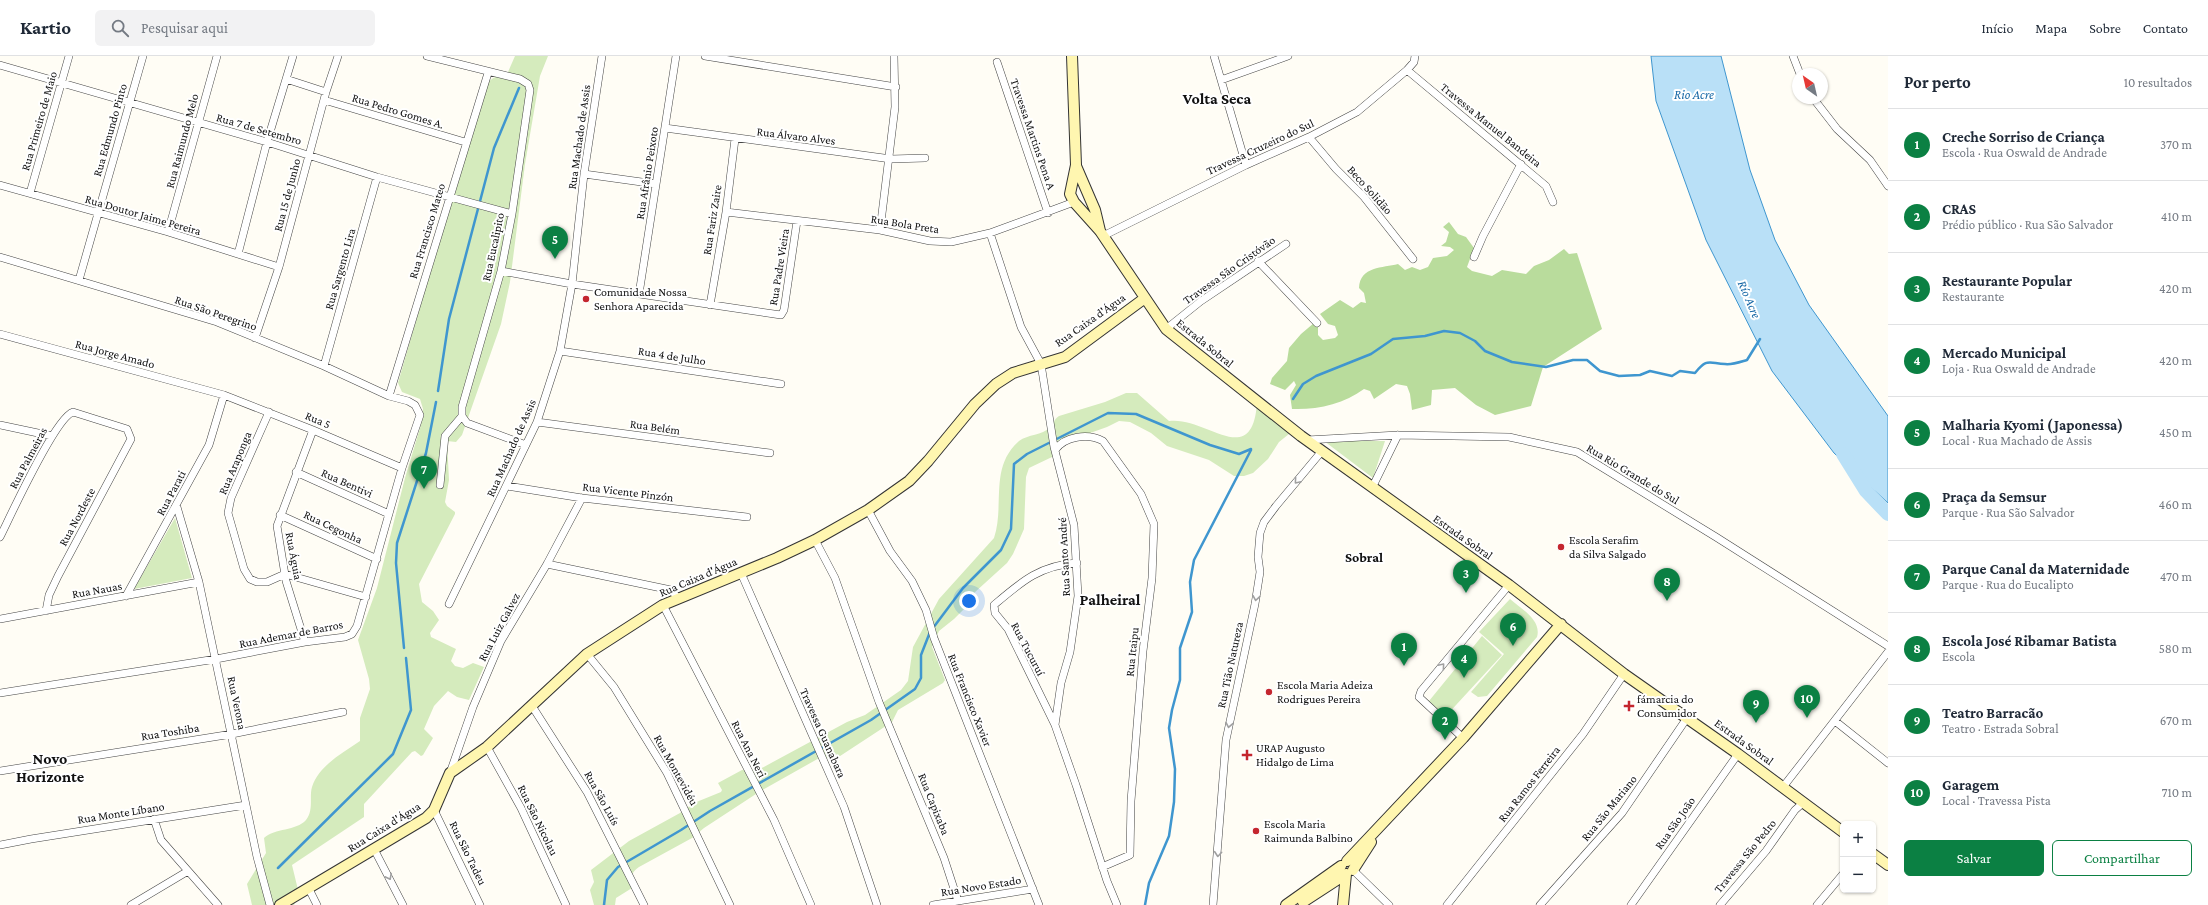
<!DOCTYPE html>
<html lang="pt">
<head>
<meta charset="utf-8">
<style>
	body { margin:0; font-family:"Crimson Pro",serif; background:#f2f2f3; color:#1f2937 }
	.controls { position:absolute; right:12px; bottom:12px; display:grid; overflow:hidden; border-radius:6px; box-shadow:0 1px 3px #0004 }
	.controls button { width:36px; height:36px; display:grid; place-items:center; padding:0; border:0; border-bottom:1px solid #e0e1e3; background:#fff; color:#1f2937; font:20px sans-serif }
	.compass { position:absolute; left:1792px; top:12px; width:36px; height:36px; border-radius:50%; background:#fff; box-shadow:0 1px 3px #0004; rotate:326deg }
	.you { position:absolute; left:969px; top:545px; width:14px; height:14px; margin:-10px; border:3px solid #fff; border-radius:50%; background:#1a73e8; box-shadow:0 0 0 6px #1a73e833 }
	.badge { display:grid; place-items:center; width:26px; height:26px; border-radius:50%; background:#0b8043; color:#fff; font-size:13px; font-weight:700 }
	.pin { position:absolute; translate:-50% -33px; filter:drop-shadow(0 1px 2px #0008) }
	.pin::after { content:''; position:absolute; top:21px; width:14px; height:12px; background:inherit; clip-path:polygon(0 0,100% 0,50% 100%) }
	.list { margin:0; padding:0; list-style:none }
	h2 { display:flex; justify-content:space-between; align-items:center; height:52px; margin:0; padding:0 16px; font-size:17px }
	h2 small { font-size:13px; font-weight:400; color:#747a83 }
	.list li { display:grid; grid-template-columns:26px 1fr auto; gap:12px; align-items:center; box-sizing:border-box; height:72px; padding:0 16px; border-top:1px solid #e0e1e3 }
	.list b { display:block; font-size:15px; white-space:nowrap }
	.list p { margin:0; font-size:13px; white-space:nowrap; color:#747a83 }
	.list em { font-size:13px; font-style:normal; color:#747a83 }
	.actions { display:flex; gap:8px; padding:12px 16px }
	.actions a { flex:1; padding:9px 0; border:1px solid #0b8043; border-radius:6px; text-align:center; font-size:14px; color:#0b8043 }
	.actions .main { background:#0b8043; color:#fff }
	.icon { flex:none; width:22px; height:22px; fill:none; stroke:currentColor; stroke-width:2; stroke-linecap:round; stroke-linejoin:round }
	.map { position:relative; flex:none; width:1888px; height:849px; overflow:hidden }
	header { display:flex; align-items:center; gap:24px; box-sizing:border-box; height:56px; padding:0 20px; background:#fff; border-bottom:1px solid #e0e1e3 }
	header strong { font-size:19px }
	nav { display:flex; gap:22px; margin-inline-start:auto; font-size:14px }
	.search { width:280px; height:36px; background:#f2f2f3; display:flex; align-items:center; gap:10px; box-sizing:border-box; padding:0 14px; border-radius:6px; color:#747a83; font-size:15px }
	main { display:flex }
	aside { flex:1; background:#fff }
	.map>svg:first-child { display:block }
	.green { fill:#d5ebbd }
	.forest { fill:#b9dc9c }
	.water { fill:#b9e0f7; stroke:#3f96cf }
	.lines { fill:none; stroke-linecap:round; stroke-linejoin:round }
	.stream { stroke:#3f96cf; stroke-width:2.5 }
	.river { stroke:#b9e0f7; stroke-width:14 }
	.street-casing { stroke:#444; stroke-width:8 }
	.secondary-casing { stroke:#333; stroke-width:12 }
	.street { stroke:#fff; stroke-width:7 }
	.secondary { stroke:#fff6b0; stroke-width:10 }
	.oneway { stroke:#a0a0a0 }
	.poi-dot { fill:#c4262e; stroke:#fff; stroke-width:1.5 }
	.labels { text-anchor:middle; stroke-width:4; stroke-linejoin:round; paint-order:stroke }
	.street-label { font-size:12px; fill:#111; stroke:#fff }
	.poi-label { font-size:12px; fill:#111; stroke:#fff; text-anchor:start }
	.water-label { font-size:13px; font-style:italic; fill:#1768a6; stroke:#fff }
	.quarter-label { font-size:14px; font-weight:bold; fill:#111; stroke:#fff }
	.district-label { font-size:16px; font-weight:bold; fill:#111; stroke:#fff }
</style>
</head>
<body>
<header>
<strong>Kartio</strong>
<div class="search"><svg class="icon" aria-label="search" viewBox="0 0 24 24"><circle cx="10" cy="10" r="6"/><path d="M15 15l6 6"/></svg>Pesquisar aqui</div>
<nav><a>Início</a><a>Mapa</a><a>Sobre</a><a>Contato</a></nav>
</header>
<main>
<div class="map">
<svg width="1888" height="849" viewBox="0 0 1888 849">
	<rect width="100%" height="100%" fill="#fffdf5"/>
	<path class="green" d="M515,0H548L540,20L525,108L510,226L501,268L462,379L456,386L447,385L449,424L445,446L447,450L455,456V458L419,528L422,546L433,555L439,564L430,577L431,581L456,593L451,605L455,610L463,612L473,607L484,611L469,644L457,641L448,635L434,650L424,673L433,682L423,699L421,700L415,695L412,696L364,748V761L292,809L299,838L294,849H252L247,828L266,797L264,782C275,772 296,775 306,764C314,754 309,741 312,731C319,709 343,697 360,685V662L370,633L369,623L358,584L377,532L405,422L420,372L423,353L420,343L402,336L398,327L445,164L489,25L501,17L508,16Z
		M1126,337H1137L1169,365C1206,360 1252,415 1257,347L1294,374L1279,386L1268,403L1253,417L1244,420H1234L1209,404L1167,390L1151,377L1130,366L1119,365L1107,371L1076,382L1066,388L1052,401L1029,412L1026,421L1024,473L1013,498L1007,507L974,537L967,550L954,563L939,575L932,591L945,624L943,627L898,654L892,666L834,704L821,701L759,736L704,772L692,782L639,811C631,817 630,821 632,832L616,842L615,849H594L590,834L594,826L591,814L629,785L680,757L694,747L721,736L722,734L718,727L742,714L760,713L847,666L865,659L901,634L908,625L913,591L939,543L994,482C1005,449 989,411 1019,385C1028,378 1042,380 1050,371C1054,367 1054,363 1059,360L1105,346Z
		M1324,385H1385L1373,422Z
		M175,462L192,522L134,533Z
		M1510,543C1521,553 1542,564 1537,581L1487,640L1478,641L1471,636L1504,598L1479,576Z
		M1482,580L1502,599L1445,661L1429,645Z"/>
	<path class="forest" d="M1449,166L1458,178L1466,181L1474,192L1467,211L1472,215L1492,220L1502,214L1526,218L1534,210L1549,204L1564,193L1569,198L1577,197L1602,273L1543,311L1531,350L1495,359L1476,349L1455,332L1432,334L1431,349L1412,354L1410,338L1407,330L1396,328L1374,343L1370,335L1364,333C1344,348 1317,354 1292,353L1290,339L1296,329L1294,325L1285,334L1270,328L1272,322L1287,305L1289,292L1301,278L1314,267L1318,271V279L1323,284L1335,282L1338,279L1335,270L1328,268L1320,258L1340,244L1353,252L1361,246L1366,247L1364,237L1359,232C1360,210 1383,212 1398,208L1405,214L1412,211L1420,214L1428,211L1433,202L1447,200L1454,194L1450,191L1441,190L1446,186L1449,176L1443,171Z"/>
	<path class="water" d="M1651,0H1721L1750,114L1775,184L1809,249L1888,360V447L1834,397L1772,315L1706,184L1656,45Z"/>
	<g class="lines">
		<path class="stream" d="M438,335L449,263L494,92L519,32
			M1293,343L1303,328L1316,320L1371,298L1393,283L1425,280L1444,275L1460,277L1475,285L1485,295L1512,306L1546,311L1573,304H1587L1600,315L1619,320L1640,319L1650,315L1672,320L1680,315L1695,317C1707,302 1708,307 1725,308C1732,309 1740,306 1747,304L1760,283
			M933,572L963,532L1001,494L1011,473L1014,408L1027,398L1108,357L1136,358L1210,389L1239,398L1251,393
			M404,592L396,507L397,487L426,397L436,346
			M278,812L393,698L411,654L406,602
			M604,849L607,824L618,811L681,774L710,755L871,664L915,633L921,622V599L930,576
			M1145,849L1149,827L1169,780L1174,746L1175,713L1169,672L1172,654L1180,624V592L1192,556L1190,526L1194,504L1251,394"/>
		<path class="river" d="M1843,398L1866,435L1888,458"/>
		<g class="street-casing">
			<path id="street" d="M427,0L520,23L528,28L530,34L512,158L501,215L462,351V360
				M705,0L896,31
				M1214,0L1246,109
				M1793,0L1800,18
				M997,6L1048,157
				M0,9L267,86L377,121L512,158
				M1407,14L1546,130L1553,146
				M286,23L326,36
				M1221,24L1288,0
				M1813,42L1837,73L1870,104L1888,130
				M324,44L465,86
				M665,72L891,103L925,102
				M1309,81L1336,113L1364,141L1413,203
				M584,118L656,128
				M0,129L168,176L279,211
				M30,137L69,0
				M726,156L880,174L930,185L951,186L990,177L1074,146
				M880,174L895,51L894,0
				M168,176L217,0
				M990,177L1021,271L1041,308L1054,391L1074,469L1078,540L1070,596L1061,627L1055,669
				M1103,180L1246,109L1309,81L1357,56L1407,14L1414,6L1415,0
				M238,198L267,86L293,0
				M0,201L217,266L324,310L389,340L408,345L415,349L420,359L402,412L357,570L352,578L345,581L305,586L216,603L0,637
				M1474,201L1483,180L1521,108
				M1258,205L1317,267
				M501,215L572,228L781,259L784,254L797,165
				M79,224L143,0
				M639,238L676,0
				M710,249L726,156L735,83
				M1166,273L1201,245L1286,188
				M0,278L224,339L313,374L402,412
				M255,282L279,211L326,36L338,0
				M560,295L781,328
				M324,310L377,121
				M389,340L488,17
				M269,356L231,442L228,457L244,513L250,523L257,526H267L285,518L366,541
				M462,360L467,367L526,389
				M537,366L770,397
				M0,369L52,380
				M1307,384L1398,379L1509,381L1577,396L1716,481L1888,590
				M1055,394C1065,380 1088,377 1103,385L1141,438L1154,468L1152,522L1143,595L1131,745L1130,799L1102,811
				M296,416L389,458
				M440,429L445,380L462,360
				M507,430L582,442L747,461
				M1372,432L1398,379
				M177,451L199,526L257,801L270,849
				M868,454L890,495L912,525L926,554L934,582L1039,849
				M280,459L377,503
				M0,481C11,459 55,362 73,356L127,373L131,383L58,520L49,539L46,555
				M815,484L835,522L879,646L944,802L958,845
				M1077,507C1040,509 1021,526 994,549L995,557L1008,573L1055,669L1076,729L1107,825L1117,849
				M547,508L671,534L678,542
				M741,517L844,751L877,849
				M126,540L209,389L224,339
				M449,548L537,366L560,295L572,228L584,118L602,0
				M663,549L774,764L811,849
				M0,563L199,526
				M305,586L286,525L277,470L313,374
				M587,598L614,631L667,717L730,849
				M532,650L587,736L644,849
				M1835,665L1888,707
				M1463,682L1419,641L1421,635L1509,529
				M487,691L521,752L566,849
				M0,715L232,678L343,656
				M450,717L473,651L501,585L547,508L582,442
				M1783,731L1888,596
				M434,754L480,849
				M154,763L161,784L218,849
				M0,789L31,783L246,749
				M374,793L403,849
				M1353,814L1389,849
				M309,833L317,849
				M131,849L188,815
				M933,849L1033,833
				M1213,849L1226,684L1255,548L1260,516L1258,501L1260,477L1264,466L1276,450L1322,395
				M1447,849L1583,678L1624,618
				M1540,849L1622,757L1687,662
				M1631,849L1738,698
				M1720,849L1766,795L1795,754L1804,746
				M1817,849L1843,818"/>
		</g>
		<g class="secondary-casing">
			<path id="secondary" d="M1072,0L1076,109L1070,138L1074,146L1100,175L1166,273L1301,380L1509,529L1624,618L1738,698L1843,776
				M1076,110L1095,154L1100,175
				M1873,798L1888,809
				M1347,805L1463,682L1561,568
				M1353,814L1371,786
				M1303,846L1346,818
				M280,849L426,762L434,754L450,717L487,691L587,598L663,549L777,502L815,484L868,454L909,425L928,405L975,348L996,328L1013,317L1065,301L1145,242
				M1286,849L1341,810
				M1343,849L1346,818"/>
		</g>
		<use href="#street" class="street"/>
		<use href="#secondary" class="secondary"/>
	</g>
	<defs><path id="oneway-chevron" d="M-2-3.5L2.5 0L-2 3.5" fill="none" stroke-width="1.6" stroke-linecap="round" stroke-linejoin="round"/></defs>
	<g class="oneway">
		<use href="#oneway-chevron" transform="translate(1297 425) rotate(130)"/>
		<use href="#oneway-chevron" transform="translate(1256 542) rotate(99)"/>
		<use href="#oneway-chevron" transform="translate(1442 610) rotate(-50)"/>
		<use href="#oneway-chevron" transform="translate(1229 669) rotate(101)"/>
		<use href="#oneway-chevron" transform="translate(1218 798) rotate(95)"/>
		<use href="#oneway-chevron" transform="translate(389 821) rotate(63)"/>
	</g>
	<g class="poi-dot">
		<circle cx="586" cy="243" r="4"/>
		<circle cx="1561" cy="491" r="4"/>
		<circle cx="1269" cy="636" r="4"/>
		<path d="M1627 644h4v4h4v4h-4v4h-4v-4h-4v-4h4z"/>
		<path d="M1245 693h4v4h4v4h-4v4h-4v-4h-4v-4h4z"/>
		<circle cx="1256" cy="775" r="4"/>
	</g>
	<g class="labels">
		<g class="street-label">
			<text transform="translate(398 55) rotate(17)" y="4">Rua Pedro Gomes A.</text>
			<text transform="translate(39 65) rotate(-74)" y="4">Rua Primeiro de Maio</text>
			<text transform="translate(1491 69) rotate(39)" y="4">Travessa Manuel Bandeira</text>
			<text transform="translate(259 73) rotate(16)" y="4">Rua 7 de Setembro</text>
			<text transform="translate(110 74) rotate(-74)" y="4">Rua Edmundo Pinto</text>
			<text transform="translate(1033 78) rotate(71)" y="4">Travessa Martins Pena A</text>
			<text transform="translate(796 80) rotate(7)" y="4">Rua Álvaro Alves</text>
			<text transform="translate(579 81) rotate(-82)" y="4">Rua Machado de Assis</text>
			<text transform="translate(182 85) rotate(-75)" y="4">Rua Raimundo Melo</text>
			<text transform="translate(1260 91) rotate(-25)" y="4">Travessa Cruzeiro do Sul</text>
			<text transform="translate(647 117) rotate(-81)" y="4">Rua Afrânio Peixoto</text>
			<text transform="translate(1370 134) rotate(48)" y="4">Beco Solidão</text>
			<text transform="translate(287 139) rotate(-75)" y="4">Rua 15 de Junho</text>
			<text transform="translate(143 159) rotate(16)" y="4">Rua Doutor Jaime Pereira</text>
			<text transform="translate(712 164) rotate(-81)" y="4">Rua Fariz Zaire</text>
			<text transform="translate(905 168) rotate(9)" y="4">Rua Bola Preta</text>
			<text transform="translate(427 175) rotate(-73)" y="4">Rua Francisco Mateo</text>
			<text transform="translate(493 191) rotate(-78)" y="4">Rua Eucalipito</text>
			<text transform="translate(779 211) rotate(-81)" y="4">Rua Padre Vieira</text>
			<text transform="translate(340 213) rotate(-74)" y="4">Rua Sargento Lira</text>
			<text transform="translate(1229 214) rotate(-35)" y="4">Travessa São Cristóvão</text>
			<text transform="translate(216 257) rotate(19)" y="4">Rua São Peregrino</text>
			<text transform="translate(1090 264) rotate(-35)" y="4">Rua Caixa d'Água</text>
			<text transform="translate(1205 287) rotate(39)" y="4">Estrada Sobral</text>
			<text transform="translate(115 298) rotate(15)" y="4">Rua Jorge Amado</text>
			<text transform="translate(672 300) rotate(9)" y="4">Rua 4 de Julho</text>
			<text transform="translate(318 364) rotate(23)" y="4">Rua 5</text>
			<text transform="translate(655 371) rotate(8)" y="4">Rua Belém</text>
			<text transform="translate(511 392) rotate(-66)" y="4">Rua Machado de Assis</text>
			<text transform="translate(28 402) rotate(-62)" y="4">Rua Palmeiras</text>
			<text transform="translate(235 407) rotate(-67)" y="4">Rua Araponga</text>
			<text transform="translate(1633 418) rotate(31)" y="4">Rua Rio Grande do Sul</text>
			<text transform="translate(347 427) rotate(24)" y="4">Rua Bentivi</text>
			<text transform="translate(628 436) rotate(7)" y="4">Rua Vicente Pinzón</text>
			<text transform="translate(171 437) rotate(-62)" y="4">Rua Parati</text>
			<text transform="translate(77 461) rotate(-62)" y="4">Rua Nordeste</text>
			<text transform="translate(333 471) rotate(25)" y="4">Rua Cegonha</text>
			<text transform="translate(1463 481) rotate(35)" y="4">Estrada Sobral</text>
			<text transform="translate(294 500) rotate(79)" y="4">Rua Águia</text>
			<text transform="translate(1064 501) rotate(-93)" y="4">Rua Santo André</text>
			<text transform="translate(698 521) rotate(-23)" y="4">Rua Caixa d'Água</text>
			<text transform="translate(97 534) rotate(-10)" y="4">Rua Nauas</text>
			<text transform="translate(499 571) rotate(-62)" y="4">Rua Luiz Galvez</text>
			<text transform="translate(291 578) rotate(-11)" y="4">Rua Ademar de Barros</text>
			<text transform="translate(1028 593) rotate(62)" y="4">Rua Tucuruí</text>
			<text transform="translate(1132 596) rotate(-84)" y="4">Rua Itaipu</text>
			<text transform="translate(1230 609) rotate(-78)" y="4">Rua Tião Natureza</text>
			<text transform="translate(970 644) rotate(68)" y="4">Rua Francisco Xavier</text>
			<text transform="translate(237 647) rotate(78)" y="4">Rua Verona</text>
			<text transform="translate(170 676) rotate(-9)" y="4">Rua Toshiba</text>
			<text transform="translate(823 677) rotate(66)" y="4">Travessa Guanabara</text>
			<text transform="translate(1744 686) rotate(36)" y="4">Estrada Sobral</text>
			<text transform="translate(749 693) rotate(63)" y="4">Rua Ana Neri</text>
			<text transform="translate(676 714) rotate(61)" y="4">Rua Montevidéu</text>
			<text transform="translate(1529 728) rotate(-52)" y="4">Rua Ramos Ferreira</text>
			<text transform="translate(602 742) rotate(61)" y="4">Rua São Luís</text>
			<text transform="translate(934 748) rotate(68)" y="4">Rua Capixaba</text>
			<text transform="translate(1609 752) rotate(-51)" y="4">Rua São Mariano</text>
			<text transform="translate(121 757) rotate(-9)" y="4">Rua Monte Líbano</text>
			<text transform="translate(538 764) rotate(64)" y="4">Rua São Nicolau</text>
			<text transform="translate(1675 767) rotate(-55)" y="4">Rua São João</text>
			<text transform="translate(384 771) rotate(-32)" y="4">Rua Caixa d'Água</text>
			<text transform="translate(468 797) rotate(64)" y="4">Rua São Tadeu</text>
			<text transform="translate(1745 800) rotate(-51)" y="4">Travessa São Pedro</text>
			<text transform="translate(981 830) rotate(-9)" y="4">Rua Novo Estado</text>
		</g>
		<g class="poi-label">
			<text x="594" y="240">Comunidade Nossa<tspan x="594" dy="14">Senhora Aparecida</tspan></text>
			<text x="1569" y="488">Escola Serafim<tspan x="1569" dy="14">da Silva Salgado</tspan></text>
			<text x="1277" y="633">Escola Maria Adeiza<tspan x="1277" dy="14">Rodrigues Pereira</tspan></text>
			<text x="1637" y="647">fámarcia do<tspan x="1637" dy="14">Consumidor</tspan></text>
			<text x="1256" y="696">URAP Augusto<tspan x="1256" dy="14">Hidalgo de Lima</tspan></text>
			<text x="1264" y="772">Escola Maria<tspan x="1264" dy="14">Raimunda Balbino</tspan></text>
		</g>
		<g class="water-label">
			<text x="1694" y="43">Rio Acre</text>
			<text transform="translate(1750 243) rotate(67)" y="5">Río Acre</text>
		</g>
		<g class="quarter-label">
			<text x="1364" y="506">Sobral</text>
		</g>
		<g class="district-label">
			<text x="1217" y="48">Volta Seca</text>
			<text x="1110" y="549">Palheiral</text>
			<text x="50" y="708">Novo<tspan x="50" dy="18">Horizonte</tspan></text>
		</g>
	</g>
</svg>
<div class="controls">
<button>+</button>
<button>−</button>
</div>
<svg class="compass" viewBox="-18 -18 36 36"><path d="M0-13l5 13h-10z" fill="#e53935"/><path d="M0 13l5-13h-10z" fill="#747a83"/></svg>
<div class="you"></div>
<div class="pin badge" style="left:1404px;top:610px">1</div>
<div class="pin badge" style="left:1445px;top:684px">2</div>
<div class="pin badge" style="left:1466px;top:537px">3</div>
<div class="pin badge" style="left:1464px;top:622px">4</div>
<div class="pin badge" style="left:555px;top:203px">5</div>
<div class="pin badge" style="left:1513px;top:590px">6</div>
<div class="pin badge" style="left:424px;top:433px">7</div>
<div class="pin badge" style="left:1667px;top:545px">8</div>
<div class="pin badge" style="left:1756px;top:667px">9</div>
<div class="pin badge" style="left:1807px;top:662px">10</div>
</div>
<aside>
<h2>Por perto<small>10 resultados</small></h2>
<ul class="list">
<li><span class="badge">1</span><div><b>Creche Sorriso de Criança</b><p>Escola · Rua Oswald de Andrade</p></div><em>370 m</em></li>
<li><span class="badge">2</span><div><b>CRAS</b><p>Prédio público · Rua São Salvador</p></div><em>410 m</em></li>
<li><span class="badge">3</span><div><b>Restaurante Popular</b><p>Restaurante</p></div><em>420 m</em></li>
<li><span class="badge">4</span><div><b>Mercado Municipal</b><p>Loja · Rua Oswald de Andrade</p></div><em>420 m</em></li>
<li><span class="badge">5</span><div><b>Malharia Kyomi (Japonessa)</b><p>Local · Rua Machado de Assis</p></div><em>450 m</em></li>
<li><span class="badge">6</span><div><b>Praça da Semsur</b><p>Parque · Rua São Salvador</p></div><em>460 m</em></li>
<li><span class="badge">7</span><div><b>Parque Canal da Maternidade</b><p>Parque · Rua do Eucalipto</p></div><em>470 m</em></li>
<li><span class="badge">8</span><div><b>Escola José Ribamar Batista</b><p>Escola</p></div><em>580 m</em></li>
<li><span class="badge">9</span><div><b>Teatro Barracão</b><p>Teatro · Estrada Sobral</p></div><em>670 m</em></li>
<li><span class="badge">10</span><div><b>Garagem</b><p>Local · Travessa Pista</p></div><em>710 m</em></li>
</ul>
<div class="actions"><a class="main">Salvar</a><a>Compartilhar</a></div>
</aside>
</main>
</body>
</html>
